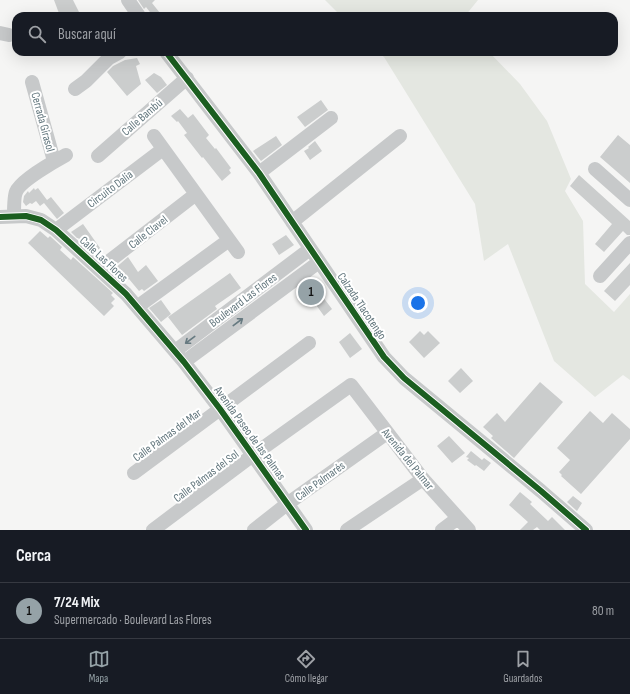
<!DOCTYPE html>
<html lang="es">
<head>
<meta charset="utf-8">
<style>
	body { margin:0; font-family:"Sofia Sans Condensed",sans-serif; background:#242831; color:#f1f3f6 }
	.you { position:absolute; left:418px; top:303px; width:14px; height:14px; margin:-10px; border:3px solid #fff; border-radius:50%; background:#1a73e8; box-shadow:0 0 0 6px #1a73e833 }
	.badge { display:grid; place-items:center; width:26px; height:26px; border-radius:50%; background:#95a2a7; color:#111; font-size:13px; font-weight:700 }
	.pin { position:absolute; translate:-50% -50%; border:2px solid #fff; box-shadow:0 1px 4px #0006 }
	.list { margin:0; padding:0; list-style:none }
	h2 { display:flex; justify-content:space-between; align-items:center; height:52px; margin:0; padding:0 16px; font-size:17px }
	h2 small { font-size:13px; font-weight:400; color:#9ea1a6 }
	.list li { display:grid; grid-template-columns:26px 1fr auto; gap:12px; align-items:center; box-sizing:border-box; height:56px; padding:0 16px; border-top:1px solid #363941 }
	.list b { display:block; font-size:15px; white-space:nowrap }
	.list p { margin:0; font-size:13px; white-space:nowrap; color:#9ea1a6 }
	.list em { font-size:13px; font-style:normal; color:#9ea1a6 }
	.icon { flex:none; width:22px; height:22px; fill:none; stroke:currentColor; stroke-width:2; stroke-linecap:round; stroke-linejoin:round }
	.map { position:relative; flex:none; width:630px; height:530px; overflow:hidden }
	.search { position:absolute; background:#171b24; box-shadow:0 4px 16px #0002; left:12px; right:12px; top:12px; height:44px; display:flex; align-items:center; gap:10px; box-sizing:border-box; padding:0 14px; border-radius:12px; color:#9ea1a6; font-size:15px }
	.sheet { height:108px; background:#171b24 }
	nav { display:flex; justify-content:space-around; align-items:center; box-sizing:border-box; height:56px; border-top:1px solid #363941; background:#171b24; font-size:11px; color:#9ea1a6 }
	nav a { display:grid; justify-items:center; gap:2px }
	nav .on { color:#95a2a7 }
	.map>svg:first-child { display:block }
	.green { fill:#e4e7e1 }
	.building { fill:#cbcdcd }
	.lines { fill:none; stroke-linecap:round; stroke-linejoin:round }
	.minor { stroke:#c7c9ca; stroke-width:14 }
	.cycleway-casing { stroke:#fff; stroke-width:8 }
	.cycleway { stroke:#1b5e20; stroke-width:6 }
	.oneway { stroke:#677a81 }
	.labels { text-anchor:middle; stroke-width:4; stroke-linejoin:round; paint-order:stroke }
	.street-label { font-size:12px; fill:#62767d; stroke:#fff }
</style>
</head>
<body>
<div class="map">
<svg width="630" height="530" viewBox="0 0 630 530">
	<rect width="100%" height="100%" fill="#f5f5f4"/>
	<path class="green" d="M325,0H478L465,16H341Z
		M378,52H489L520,84L547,121L571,179L565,191L583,221L585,284L614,312L630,294V380L623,375L595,397L554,361L508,244L484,261L475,204L384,57Z"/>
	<path class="building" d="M54,0H73L81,16H60Z
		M138,0H155L152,3L160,13L155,16H153L146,7L144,9Z
		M137,58L140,64L136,66L141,84L127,96L107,72L113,66L125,60Z
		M154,73L161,77L167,85L157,93L145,80Z
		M321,100L328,110L305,127L297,117Z
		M180,109L188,118L193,114L209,135L206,138L215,149L216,148L231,168L229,170L231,173L222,181L203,157L202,158L184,135L187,133L178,121L177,122L171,116Z
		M618,135L630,145V183L600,157Z
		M276,136L282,145L261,161L253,151Z
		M315,141L322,151L310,160L304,151L309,148L308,147Z
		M579,175L630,221V235H627L623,231L604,252L595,244L612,224L570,186Z
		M34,188L35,190L38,188L47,200L51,197L64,213L57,219L44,203L40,206L36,201L32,204L30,203L26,206L23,202L24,196L28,191L29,193Z
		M83,224L100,248L94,253L78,238H77L71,232Z
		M40,231L48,238L50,236L51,237L62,247L60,250L71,260L73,257L113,293L111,295L115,299L111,303L114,306L104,316L28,243Z
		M286,235L294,245L279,255L272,244Z
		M128,257L138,272L146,265L158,281L144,291L142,289L139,291L129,279L125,282L113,270Z
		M630,263V285L615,301L604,291Z
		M230,273L241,288L215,306L217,309L182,335L168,317Z
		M310,280L332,309L324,316L314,302L312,303L300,287Z
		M161,300L171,314L161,322L149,308Z
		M420,331L424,335L428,331L440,343L424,358L409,342Z
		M350,333L362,349L350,358L339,342Z
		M461,368L473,381L460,393L448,381Z
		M540,382L563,402L514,458L491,438L493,436L483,427L497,413L505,422Z
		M590,411L603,423L612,413L630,429V439L581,494L561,476L562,475L559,472L570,460L557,448Z
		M449,436L465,453L452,463L437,446Z
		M471,451L482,460L484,458L491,463L484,471L476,465L475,466L467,460L469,458L466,457Z
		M520,492L532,502L530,504L548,521L552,517L565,530H540L537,527L533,530H520L528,522L509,505Z
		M573,496L582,503L577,511L567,502Z"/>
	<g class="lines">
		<path class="minor" d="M128,0L139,16
			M0,33L9,35
			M166,52L259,173L384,357L404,378L541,491L586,530
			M32,82L54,161
			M75,89L86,81L109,58L120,52
			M154,136L238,252
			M98,156L187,78
			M595,169L630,200
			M259,173L331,118
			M14,216C14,211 14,196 16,192C20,181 55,161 66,155
			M0,217L26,216L41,220L56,230L126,294L184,362L220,409L306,530
			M292,222L400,136
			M56,230L163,149
			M99,269L196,194
			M600,276L630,243
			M137,307L229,240
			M175,351L310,249
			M184,362L319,262
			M134,473L309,343
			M153,530L253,455L351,385L423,479L469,530
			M254,530L287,504L387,433
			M347,530L423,479
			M442,530L458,518"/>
		<g class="cycleway-casing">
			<path id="cycleway" d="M166,52L259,173L384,357L404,378L541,491L586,530
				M0,217L26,216L41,220L56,230L126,294L184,362L220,409L306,530"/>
		</g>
		<use href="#cycleway" class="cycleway"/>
	</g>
	<defs><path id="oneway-shaft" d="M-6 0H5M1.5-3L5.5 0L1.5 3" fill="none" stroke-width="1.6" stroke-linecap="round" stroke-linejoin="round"/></defs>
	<g class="oneway">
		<use href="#oneway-shaft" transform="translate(238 322) rotate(-37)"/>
		<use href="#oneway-shaft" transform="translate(190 340) rotate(143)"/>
	</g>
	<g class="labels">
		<g class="street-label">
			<text transform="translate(142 117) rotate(-41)" y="4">Calle Bambú</text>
			<text transform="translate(43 122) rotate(75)" y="4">Cerrada Girasol</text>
			<text transform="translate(110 189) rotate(-37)" y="4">Circuito Dalia</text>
			<text transform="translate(148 232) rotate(-38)" y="4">Calle Clavel</text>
			<text transform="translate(104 259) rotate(43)" y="4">Calle Las Flores</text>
			<text transform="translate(243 300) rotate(-37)" y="4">Boulevard Las Flores</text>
			<text transform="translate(362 306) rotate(56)" y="4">Calzada Tlacotengo</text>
			<text transform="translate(250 433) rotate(54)" y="4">Avenida Paseo de las Palmas</text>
			<text transform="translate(167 435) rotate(-36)" y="4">Calle Palmas del Mar</text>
			<text transform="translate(408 459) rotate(51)" y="4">Avenida del Palmar</text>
			<text transform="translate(206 476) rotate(-37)" y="4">Calle Palmas del Sol</text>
			<text transform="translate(320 481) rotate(-36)" y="4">Calle Palmarés</text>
		</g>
	</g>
</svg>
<div class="you"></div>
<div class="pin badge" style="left:311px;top:292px">1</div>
<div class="search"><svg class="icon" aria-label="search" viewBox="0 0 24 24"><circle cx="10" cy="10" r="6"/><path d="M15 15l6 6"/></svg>Buscar aquí</div>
</div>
<section class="sheet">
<h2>Cerca<small></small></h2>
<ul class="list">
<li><span class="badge">1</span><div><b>7/24 Mix</b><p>Supermercado · Boulevard Las Flores</p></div><em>80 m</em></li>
</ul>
</section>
<nav>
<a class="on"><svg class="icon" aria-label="map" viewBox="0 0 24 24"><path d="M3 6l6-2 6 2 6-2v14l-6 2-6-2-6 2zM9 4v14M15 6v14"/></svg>Mapa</a>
<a><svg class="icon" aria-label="directions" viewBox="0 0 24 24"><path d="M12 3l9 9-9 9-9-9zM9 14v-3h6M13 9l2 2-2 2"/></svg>Cómo llegar</a>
<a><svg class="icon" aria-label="saved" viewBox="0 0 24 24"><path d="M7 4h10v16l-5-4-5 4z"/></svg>Guardados</a>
</nav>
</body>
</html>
